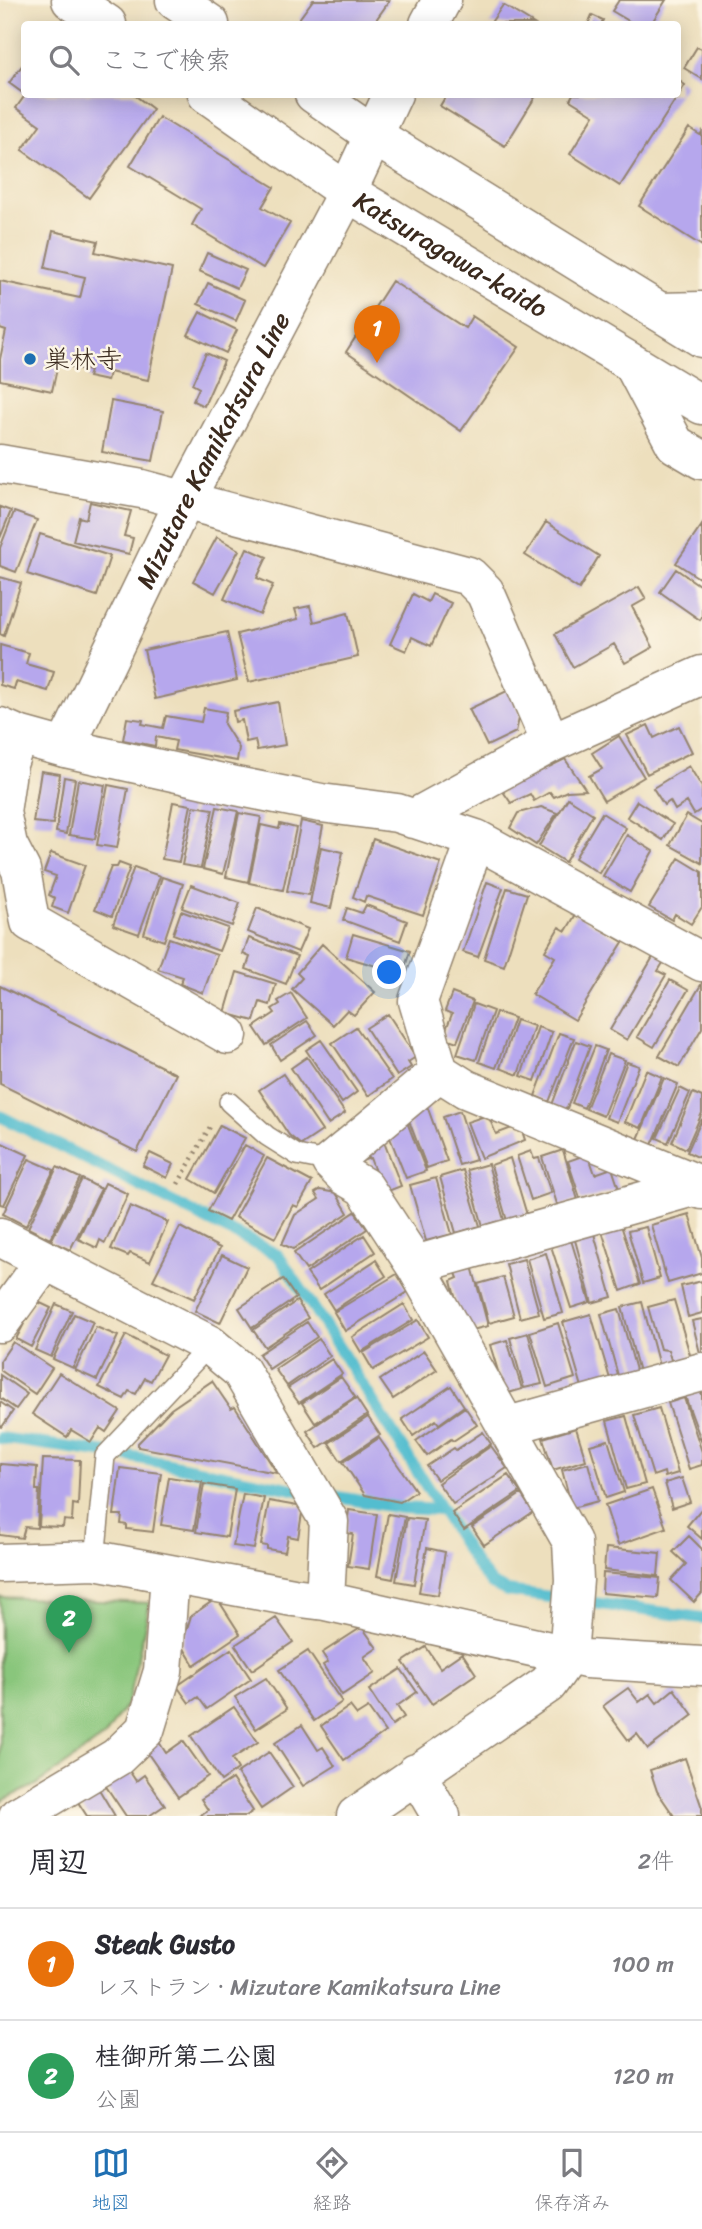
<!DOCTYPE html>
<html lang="ja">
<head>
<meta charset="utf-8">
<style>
	body { margin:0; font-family:Sriracha,"Klee One",sans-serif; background:#f2f2f3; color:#2b2b33 }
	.you { position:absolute; left:390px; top:973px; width:24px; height:24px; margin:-18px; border:5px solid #fff; border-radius:50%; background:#1a73e8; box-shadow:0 0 0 10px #1a73e833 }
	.badge { display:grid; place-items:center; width:46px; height:46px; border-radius:50%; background:#1f6fb2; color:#fff; font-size:23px; font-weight:700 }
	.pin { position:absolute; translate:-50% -58px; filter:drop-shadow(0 2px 4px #0008) }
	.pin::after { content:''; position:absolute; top:37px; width:24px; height:21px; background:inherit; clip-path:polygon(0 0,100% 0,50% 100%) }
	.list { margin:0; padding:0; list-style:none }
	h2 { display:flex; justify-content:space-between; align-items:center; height:91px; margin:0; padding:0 28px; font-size:30px }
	h2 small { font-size:23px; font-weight:400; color:#7c7c81 }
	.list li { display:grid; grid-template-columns:46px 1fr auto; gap:21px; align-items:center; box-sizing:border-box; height:112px; padding:0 28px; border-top:2px solid #e1e1e2 }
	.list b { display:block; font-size:26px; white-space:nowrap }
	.list p { margin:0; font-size:23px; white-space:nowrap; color:#7c7c81 }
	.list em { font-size:23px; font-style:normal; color:#7c7c81 }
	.icon { flex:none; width:38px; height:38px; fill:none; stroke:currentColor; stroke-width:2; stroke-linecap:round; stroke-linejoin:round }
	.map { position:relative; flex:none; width:702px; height:1816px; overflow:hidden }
	.search { position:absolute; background:#fff; box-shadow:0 4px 18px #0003; left:21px; right:21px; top:21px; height:77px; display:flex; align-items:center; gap:18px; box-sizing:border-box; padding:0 24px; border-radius:7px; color:#7c7c81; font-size:26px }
	.sheet { height:315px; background:#fff }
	nav { display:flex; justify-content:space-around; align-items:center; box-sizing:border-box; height:98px; border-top:2px solid #e1e1e2; background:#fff; font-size:19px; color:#7c7c81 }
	nav a { display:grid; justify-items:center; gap:4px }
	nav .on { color:#1f6fb2 }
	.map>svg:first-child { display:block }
	.green { fill:#89c67b; stroke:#62784c; stroke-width:2 }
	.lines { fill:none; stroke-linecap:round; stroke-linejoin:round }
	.stream { stroke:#53bdcf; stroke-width:12 }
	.building { fill:#b6a7ed }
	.service-casing { stroke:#94846e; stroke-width:22 }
	.minor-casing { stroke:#94846e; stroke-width:41 }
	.tertiary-casing { stroke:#94846e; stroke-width:41 }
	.secondary-casing { stroke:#94846e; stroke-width:41 }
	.path { stroke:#94846e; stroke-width:4.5; stroke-dasharray:2 5; stroke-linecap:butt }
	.service { stroke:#fff; stroke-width:19 }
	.minor { stroke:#fff; stroke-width:38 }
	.tertiary { stroke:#fff; stroke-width:38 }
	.secondary { stroke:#fff; stroke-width:38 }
	.poi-dot { fill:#1f6fb2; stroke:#fcf5e5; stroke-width:2.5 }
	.labels { text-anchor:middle; stroke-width:5; stroke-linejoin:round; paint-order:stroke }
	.street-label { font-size:26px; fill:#3b2a1e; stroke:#fcf5e5 }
	.poi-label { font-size:26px; fill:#3b2a1e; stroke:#fcf5e5; text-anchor:start }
</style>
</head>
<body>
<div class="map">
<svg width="702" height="1816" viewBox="0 0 702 1816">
	<rect width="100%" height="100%" fill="#fcf5e5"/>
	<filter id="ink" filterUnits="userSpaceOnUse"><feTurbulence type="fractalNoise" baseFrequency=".0143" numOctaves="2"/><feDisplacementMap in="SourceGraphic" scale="14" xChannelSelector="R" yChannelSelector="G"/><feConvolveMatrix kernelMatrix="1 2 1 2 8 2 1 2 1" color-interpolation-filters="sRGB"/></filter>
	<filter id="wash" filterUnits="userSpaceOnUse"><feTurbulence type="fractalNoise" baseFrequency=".00686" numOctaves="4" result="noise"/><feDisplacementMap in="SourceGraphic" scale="28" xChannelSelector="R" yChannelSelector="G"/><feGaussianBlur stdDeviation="1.57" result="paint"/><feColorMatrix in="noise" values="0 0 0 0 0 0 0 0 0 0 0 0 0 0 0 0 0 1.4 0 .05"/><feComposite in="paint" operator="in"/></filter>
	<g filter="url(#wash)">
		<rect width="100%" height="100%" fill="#eddfbd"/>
		<path class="green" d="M0,1597L150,1603L128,1702L105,1736L36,1785L0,1802Z"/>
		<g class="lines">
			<path class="stream" d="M0,1116L278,1255L315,1310L477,1566L492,1584L507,1591L702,1618
				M0,1438L129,1456L303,1491
				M321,1494L401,1508L440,1510"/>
		</g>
		<g id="blocks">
			<path class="building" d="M313,0H390L373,24H307L299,19Z
				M619,0H666L651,24H634L612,11Z
				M503,5L534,24H490Z
				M592,15L603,20L601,24H588Z
				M697,47L702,49V79L684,68Z
				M24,63V94L9,83Z
				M678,80L685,85L620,186L570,154L594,115L570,100L573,94H678Z
				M26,94H133L153,109L89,198L22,150L40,125L16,108Z
				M447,94H537L505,146L440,106Z
				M159,117L274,187L262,207L290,223L263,268L192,225L201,209L130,166Z
				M689,128L700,135L702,132V246L639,206Z
				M53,231L98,241L95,252L172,269L148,380L109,372L107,381L88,377L90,371L58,364L52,391L0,380V359L6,331L0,329V281L80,298L85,277L45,268Z
				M207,253L246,270L237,288L199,271Z
				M392,281L465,328L472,316L519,347L461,431L346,352Z
				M208,283L245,300L236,321L198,304Z
				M200,312L237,330L226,353L188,335Z
				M206,353L224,361L204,406L193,401L199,388L192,384Z
				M111,401L163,411L153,461L102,452Z
				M90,502L131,511L124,536L133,538L129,554L73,541L79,517L86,519Z
				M0,507L11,511L0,538Z
				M14,512L37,520L16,572L0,566V548Z
				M546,522L599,556L579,589L525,555Z
				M702,525V580L676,563Z
				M40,534L110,556L97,596L27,574Z
				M217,537L239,550L215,593L193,581Z
				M247,548L267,557L257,578L273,585L260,615L224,599Z
				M676,569L702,587V617L700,620L660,592Z
				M0,577L21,583L4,636L0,634Z
				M639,587L646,599L632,607L653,647L625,663L614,644L573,667L555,634Z
				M413,594L428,602L432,594L451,603L431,646L412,637L406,651L390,644Z
				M310,606L314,622L348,613L358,657L249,682L237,634L298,619L295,609Z
				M227,632L237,680L155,699L144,650Z
				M0,645L29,653L26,664L54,672L48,691L16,682L14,689L0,685Z
				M509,690L520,714L516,732L487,746L469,709Z
				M278,702L285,745L257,750L255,740L246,742L242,720L235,722L233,711Z
				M204,708L226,712L224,724L239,748L237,761L174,750L176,741L156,737L155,746L123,740L127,718L143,720L142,724L163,728L166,716L201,722Z
				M648,725L654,738L679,726L692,752L647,774L627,735Z
				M619,736L644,777L604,801L589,776L602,769L592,753Z
				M565,759L586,790L567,791L554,797L550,792L534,801L530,794L511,803L502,790Z
				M689,766L702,787V809L694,814L687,802L675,810L670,801L664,805L653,788Z
				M41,771L60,774L53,824L33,822Z
				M64,777L75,779L66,834L56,832Z
				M78,780L105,785L95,839L69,835Z
				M108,785L128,789L117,848L97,845Z
				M568,798L593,814L565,862L539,846Z
				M637,801L673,824L663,840L627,817Z
				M173,802L191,805L179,862L162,859Z
				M194,806L213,809L201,868L182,865Z
				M217,807L238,811L223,874L203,869Z
				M541,807L557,813L536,845L510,828L518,813Z
				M239,813L261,817L248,882L226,877Z
				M602,813L626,828L599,873L575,858Z
				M687,815L702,824V863L670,845Z
				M301,821L323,826L309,895L287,891Z
				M280,824L296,828L283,890L249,883L261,825L279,829Z
				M627,835L653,851L630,892L603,876Z
				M373,839L441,863L423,915L366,896L364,902L353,897Z
				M321,847L343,852L331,908L310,903Z
				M51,853L85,865L68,913L52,907L55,898L49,895L56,876L44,872Z
				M679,858L702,872V907L691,924L675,914L672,920L649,907Z
				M119,863L130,867L112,916L95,909L111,867H117Z
				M134,867L160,876L139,934L113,925Z
				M162,877L183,884L164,941L144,934Z
				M487,882L503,888L478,957L463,952Z
				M191,885L240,903L232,926L182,908Z
				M507,888L527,894L504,966L484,959Z
				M366,905L407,921L400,941L343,920L347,908L362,913Z
				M257,908L308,929L298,952L248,932Z
				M181,911L228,928L219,951L173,934Z
				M576,914L623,942L575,1020L532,994L555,957L545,951L559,927L566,931Z
				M353,934L410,951L403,974L346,957Z
				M169,938L217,955L203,993L180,984L183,977L158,969Z
				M249,938L297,956L286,984L246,969L250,957L243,954Z
				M322,944L375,992L354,1015L347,1010L333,1025L292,989L302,978L297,973Z
				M656,952L666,958L658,971L666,975L627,1040L610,1030Z
				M237,972L276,984L270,1005L260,1002L254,1021L225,1013Z
				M670,980L688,990L654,1047L637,1037Z
				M702,983V1028L679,1067L659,1056Z
				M0,986L176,1074L137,1152L0,1084Z
				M291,993L307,1018L266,1045L254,1027L275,1013L272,1009L280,1004L278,1001Z
				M452,993L473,1001L457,1042L443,1037L452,1014L445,1011Z
				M474,1004L493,1011L476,1060L457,1054Z
				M496,1012L514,1018L496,1068L479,1062Z
				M388,1014L416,1057L408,1062L411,1067L397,1076L366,1028Z
				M516,1020L534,1026L518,1075L500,1068Z
				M307,1021L317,1035L280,1060L271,1045Z
				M356,1027L392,1079L368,1096L332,1043Z
				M538,1027L552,1032L535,1081L521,1076Z
				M559,1033L574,1038L549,1102L535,1096Z
				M321,1040L357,1092L342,1103L306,1050Z
				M576,1041L590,1046L566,1111L552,1105Z
				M595,1046L606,1050L584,1108L572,1103Z
				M608,1054L625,1060L603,1116L586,1109Z
				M307,1057L345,1113L328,1124L291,1068Z
				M627,1062L639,1066L617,1122L606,1118Z
				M646,1070L662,1077L641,1128L625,1122Z
				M283,1074L322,1131L301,1145L289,1135L259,1090Z
				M664,1078L678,1084L652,1145L638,1139Z
				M680,1088L690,1093L668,1143L657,1138Z
				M693,1093L702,1097V1113L686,1149L672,1142Z
				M427,1106L447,1161L427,1168L406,1113Z
				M460,1111L476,1160L459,1165L443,1117Z
				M488,1115L496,1134L520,1125L525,1140L481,1158L467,1122Z
				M405,1117L426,1171L406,1178L385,1125Z
				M702,1119V1159L687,1152Z
				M220,1125L245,1138L214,1193L190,1179Z
				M382,1137L401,1186L383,1193L370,1158L362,1161Z
				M0,1142L28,1155L4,1205L0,1204Z
				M245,1145L264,1156L228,1221L208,1211Z
				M563,1150L578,1200L558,1207L542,1157Z
				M531,1151L534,1159L539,1158L551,1193L531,1200L517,1156Z
				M150,1153L173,1164L167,1178L143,1166Z
				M588,1154L595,1174L612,1168L619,1189L581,1201L568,1161Z
				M267,1158L312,1182L298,1207L293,1205L275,1238L235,1217Z
				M510,1158L527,1215L507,1221L491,1165Z
				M29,1159L54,1170L26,1226L3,1214Z
				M488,1164L504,1220L483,1226L467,1170Z
				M57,1167L80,1178L50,1239L28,1228Z
				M463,1170L480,1226L456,1233L440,1177Z
				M436,1178L452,1234L426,1241L410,1185Z
				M82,1179L101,1189L70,1250L51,1241Z
				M105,1183L128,1194L105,1243L100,1240L97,1248L78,1239Z
				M320,1190L336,1193L348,1213L293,1249L282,1244L295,1215L319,1199L315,1193Z
				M130,1206L168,1222L150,1262L130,1253L128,1256L111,1249Z
				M355,1212L367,1229L306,1270L294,1253Z
				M689,1214L702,1258V1273L668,1283L651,1225Z
				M621,1225L640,1284L621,1291L602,1231Z
				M180,1227L220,1248L194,1299L153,1280Z
				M646,1227L660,1278L643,1283L628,1231Z
				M594,1234L612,1297L592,1303L575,1240Z
				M364,1235L375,1252L319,1290L307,1273Z
				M571,1240L590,1302L571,1308L551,1246Z
				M546,1253L563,1313L544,1318L527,1259Z
				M222,1255L247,1267L220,1323L195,1311Z
				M524,1259L539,1313L520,1318L506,1264Z
				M376,1260L386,1276L334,1310L324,1294Z
				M472,1266L488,1326L464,1332L451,1281L458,1278L455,1271Z
				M397,1274L408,1292L345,1331L334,1312Z
				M503,1277L514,1316L489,1323L478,1284Z
				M283,1279L296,1298L252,1328L239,1308Z
				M702,1281V1313L688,1317L681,1286Z
				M674,1300L691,1358L672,1363L668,1350L660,1349L648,1307Z
				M36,1301L51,1308L31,1347L16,1339Z
				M297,1301L308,1318L265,1347L253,1330Z
				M642,1302L659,1366L639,1372L622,1307Z
				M56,1304L72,1311L51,1357L35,1350Z
				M404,1304L413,1320L361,1352L352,1337Z
				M619,1309L637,1374L619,1379L601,1314Z
				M74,1314L93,1322L73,1368L53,1359Z
				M591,1314L610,1379L582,1387L563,1322Z
				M702,1319V1357H701L692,1321Z
				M418,1320L428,1337L373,1370L363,1353Z
				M307,1322L317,1337L269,1369L259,1354Z
				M558,1323L575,1378L547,1387L530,1332Z
				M96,1327L118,1336L97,1380L75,1370Z
				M528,1333L542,1384L524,1388L510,1338Z
				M126,1335L165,1355L151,1381L145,1378L136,1394L129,1391L124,1399L99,1387Z
				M319,1339L330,1356L287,1386L275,1369Z
				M507,1340L522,1389L505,1394L490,1345Z
				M13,1342L52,1368L35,1394L0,1370V1361Z
				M424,1351L437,1370L393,1399L380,1380Z
				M332,1359L342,1374L299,1403L288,1388Z
				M59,1373L120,1411L106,1432L100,1428L91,1442L71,1430L67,1437L32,1414Z
				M0,1375L27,1394L16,1409L0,1398Z
				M341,1377L355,1397L315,1423L302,1403Z
				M212,1381L231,1409L235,1407L277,1473L138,1447V1443L171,1409Z
				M451,1386L464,1406L439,1424L436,1420L413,1436L402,1419Z
				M702,1391V1443L685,1396Z
				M356,1398L367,1415L318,1448L307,1431Z
				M684,1398L702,1452V1465L689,1469L668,1403Z
				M0,1402L13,1411L2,1427L0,1426Z
				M465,1407L477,1425L453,1441L451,1439L427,1456L416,1441Z
				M659,1408L678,1473L665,1477L664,1472L653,1476L634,1415Z
				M626,1416L645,1484L626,1489L607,1421Z
				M368,1417L380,1435L341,1461L329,1443Z
				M576,1428L586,1460L553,1470L543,1438Z
				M483,1432L491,1444L437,1480L427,1466L454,1448L456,1450Z
				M379,1438L416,1491L400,1502L365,1495L343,1462Z
				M608,1440L624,1492L606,1498L590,1445Z
				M491,1446L507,1468L453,1504L438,1483Z
				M43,1459L80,1460L78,1505L73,1504L72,1521L64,1520L63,1527L39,1526Z
				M588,1463L598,1501L572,1508L562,1470Z
				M0,1464L37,1467L36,1490H39L37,1528L25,1527L22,1538L0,1535Z
				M120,1468L161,1473L153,1532L127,1529V1525L121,1524L122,1515H114Z
				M508,1475L520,1492L464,1530L452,1513Z
				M169,1477L202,1482L194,1530L161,1525Z
				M682,1478L690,1502L672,1508L665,1483Z
				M204,1484L235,1489L227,1537L196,1532Z
				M652,1489L666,1528L618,1545L605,1505Z
				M243,1494L264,1498L254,1549L233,1546Z
				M521,1494L533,1512L484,1545L472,1527Z
				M269,1501L303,1507L298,1538L288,1536L285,1552L267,1549V1546L261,1545Z
				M702,1508V1539L687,1526Z
				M349,1510L377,1514L369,1569L348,1566L353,1534L346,1533Z
				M388,1514L405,1517L393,1579L377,1576Z
				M407,1518L425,1520L414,1584L396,1581Z
				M689,1536L702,1549V1593L694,1602L671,1580L686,1564L673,1552Z
				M427,1548L445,1552L438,1595L419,1592Z
				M606,1548L660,1553L658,1576L604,1570Z
				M603,1573L660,1578L658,1598L602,1593Z
				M217,1598L240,1634L194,1665L182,1645L191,1616Z
				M276,1618L293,1642L252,1670L235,1645Z
				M362,1627L377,1648L364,1657L375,1673L342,1695L323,1665L328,1662L322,1653Z
				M426,1647L440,1668L462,1653L476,1674L432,1704L403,1662Z
				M231,1649L251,1679L207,1709L198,1697L189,1703L177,1686Z
				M308,1651L342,1702L314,1721L279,1670Z
				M401,1669L417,1692L397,1706L404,1717L392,1725L369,1690Z
				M266,1678L287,1709L256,1729L235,1697Z
				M628,1688L639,1702L650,1694L657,1703L674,1689L693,1715L648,1749L637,1734L629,1741L603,1706Z
				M350,1706L357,1715L368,1708L385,1732L344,1760L321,1726Z
				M234,1707L258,1742L232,1759L238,1769L221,1781L191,1736Z
				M302,1725L318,1750L323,1747L335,1766L303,1786L275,1743Z
				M157,1739L166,1753L183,1741L208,1776L178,1797L144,1748Z
				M269,1752L293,1787L261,1809L237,1773Z
				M685,1758L702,1808V1816H674L657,1791L650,1770Z
				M124,1763L136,1781L144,1775L165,1805L149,1816H126L101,1779Z
				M232,1779L253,1811L246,1816H199L208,1810L201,1799Z
				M97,1786L115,1816H87L76,1799Z"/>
		</g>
	</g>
	<g filter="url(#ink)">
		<use href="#blocks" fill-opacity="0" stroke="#94846e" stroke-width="2"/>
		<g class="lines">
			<g class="service-casing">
				<path id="service" d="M229,1102L267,1136L297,1155L331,1162
					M95,1560L105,1456L210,1345"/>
			</g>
			<g class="minor-casing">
				<path id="minor" d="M660,312L702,311
					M633,364L675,444L702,460
					M0,464L142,489L469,576L485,592L551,743
					M18,735L8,764L1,812L8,845L21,870L30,922L228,1035
					M65,748L236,786L321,803L397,813L476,839L702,962
					M413,819L551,743L702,675
					M476,839L418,1001L439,1072L466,1089L700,1185L702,1190
					M0,1237L210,1345L241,1371L329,1521L325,1601
					M415,1265L700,1185
					M0,1323L45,1261
					M508,1426L702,1372
					M0,1563L95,1560L293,1597L325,1601L586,1659L702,1666
					M416,1773L441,1816
					M18,1816L117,1757L145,1730L163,1671L170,1574
					M356,1816L548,1684L568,1656L574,1580L572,1542L415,1265L364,1187L345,1176L331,1162L439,1072"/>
			</g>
			<g class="tertiary-casing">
				<g id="tertiary">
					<path d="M71,0L107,24"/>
					<path d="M175,0L210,24"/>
					<path id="s1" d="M207,94L347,192L702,405"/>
					<path d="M314,94L373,135L702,338"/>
				</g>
			</g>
			<g class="secondary-casing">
				<g id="secondary">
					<path d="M429,24L442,0"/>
					<path id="s2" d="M0,727L18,735L65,748L185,500L347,192L393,94"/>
				</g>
			</g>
			<path class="path" d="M178,1184L211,1125"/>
			<use href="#service" class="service"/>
			<use href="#minor" class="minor"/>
			<use href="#tertiary" class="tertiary"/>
			<use href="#secondary" class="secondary"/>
		</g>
	</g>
	<circle class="poi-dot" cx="30" cy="359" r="7"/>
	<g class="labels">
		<g class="street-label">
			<text dy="9" stroke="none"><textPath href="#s1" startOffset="292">Katsuragawa-kaido</textPath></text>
			<text dy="9" stroke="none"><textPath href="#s2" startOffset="401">Mizutare Kamikatsura Line</textPath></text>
		</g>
		<g class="poi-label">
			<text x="44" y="368">巣林寺</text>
		</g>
	</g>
</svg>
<div class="you"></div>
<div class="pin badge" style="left:377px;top:363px;background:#e8710a">1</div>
<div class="pin badge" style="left:69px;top:1653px;background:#2e9e5b">2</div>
<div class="search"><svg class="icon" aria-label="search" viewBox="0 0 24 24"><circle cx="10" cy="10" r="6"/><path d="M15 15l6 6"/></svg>ここで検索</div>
</div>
<section class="sheet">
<h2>周辺<small>2件</small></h2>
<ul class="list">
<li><span class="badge" style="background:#e8710a">1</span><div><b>Steak Gusto</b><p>レストラン · Mizutare Kamikatsura Line</p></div><em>100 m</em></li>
<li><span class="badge" style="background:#2e9e5b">2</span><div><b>桂御所第二公園</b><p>公園</p></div><em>120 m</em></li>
</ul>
</section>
<nav>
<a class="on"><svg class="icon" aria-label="map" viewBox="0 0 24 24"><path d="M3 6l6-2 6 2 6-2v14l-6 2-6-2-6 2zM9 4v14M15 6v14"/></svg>地図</a>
<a><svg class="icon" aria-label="directions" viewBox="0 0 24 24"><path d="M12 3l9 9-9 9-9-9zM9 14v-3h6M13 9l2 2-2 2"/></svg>経路</a>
<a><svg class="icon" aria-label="saved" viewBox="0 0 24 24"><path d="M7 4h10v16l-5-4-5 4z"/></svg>保存済み</a>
</nav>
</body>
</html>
